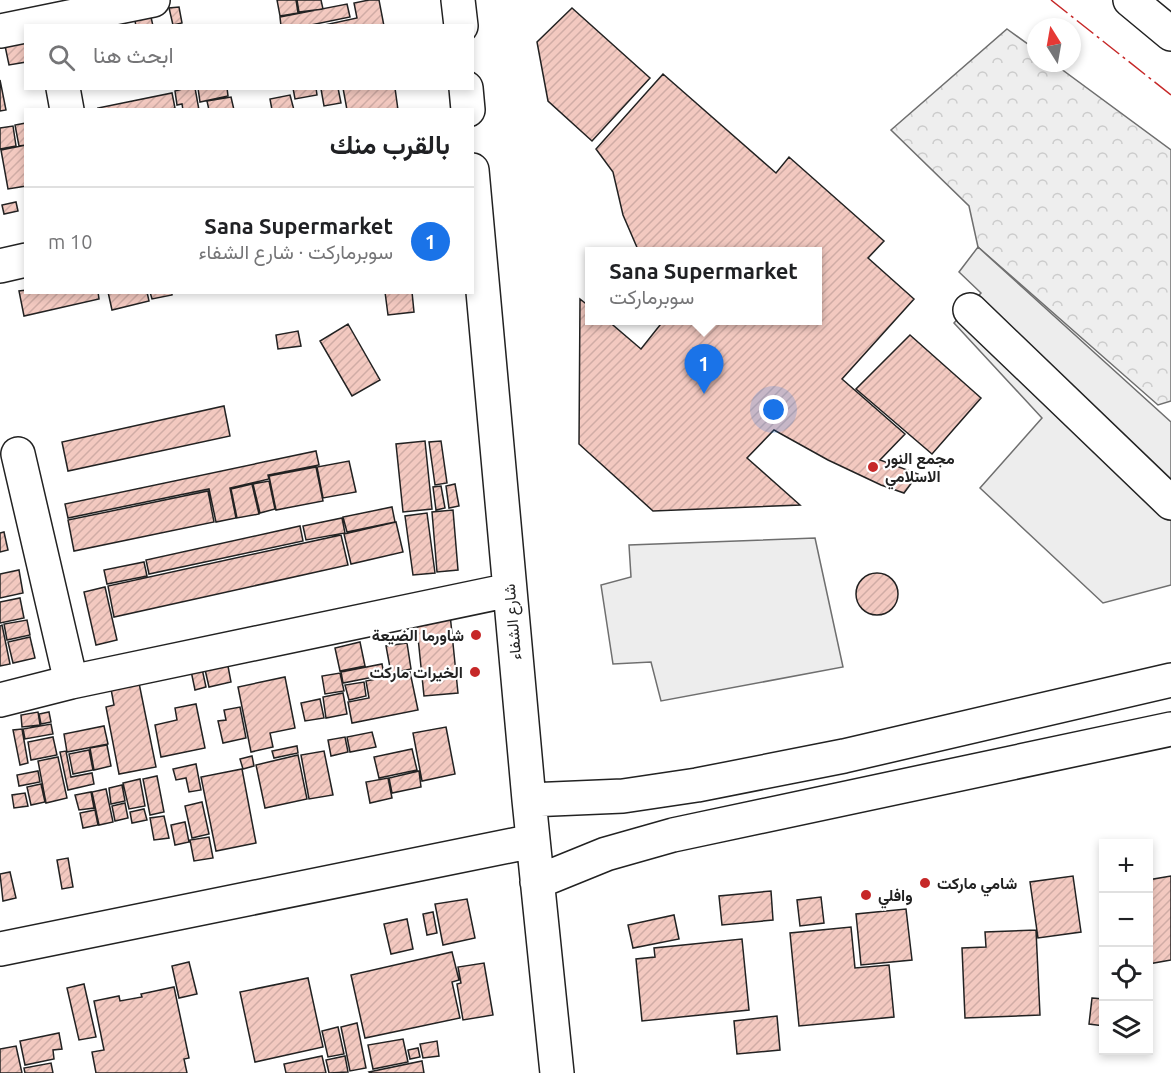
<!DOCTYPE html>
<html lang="ar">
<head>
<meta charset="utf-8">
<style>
	body { margin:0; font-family:Ubuntu,Vazirmatn,sans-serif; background:#f6f6f6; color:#202124; direction:rtl }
	.controls { position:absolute; right:18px; bottom:18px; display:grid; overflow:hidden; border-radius:0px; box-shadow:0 3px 9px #0003 }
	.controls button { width:54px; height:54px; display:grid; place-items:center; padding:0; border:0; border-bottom:2px solid #e0e0e0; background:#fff; color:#202124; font:30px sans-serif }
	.compass { position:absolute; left:1027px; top:18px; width:54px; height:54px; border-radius:50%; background:#fff; box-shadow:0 3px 9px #0003; rotate:349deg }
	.you { position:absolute; left:774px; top:410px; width:21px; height:21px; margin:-15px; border:4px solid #fff; border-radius:50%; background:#1a73e8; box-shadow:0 0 0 9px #1a73e833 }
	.badge { display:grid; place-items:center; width:39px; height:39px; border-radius:50%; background:#1a73e8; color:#fff; font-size:20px; font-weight:700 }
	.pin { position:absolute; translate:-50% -50px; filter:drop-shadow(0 2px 3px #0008) }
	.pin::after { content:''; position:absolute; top:32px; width:21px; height:18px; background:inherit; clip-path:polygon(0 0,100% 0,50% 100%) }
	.popup { position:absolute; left:585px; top:247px; width:237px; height:78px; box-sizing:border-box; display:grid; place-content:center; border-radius:0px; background:#fff; filter:drop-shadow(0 2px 4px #0005); font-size:20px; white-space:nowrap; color:#757577 }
	.popup b { font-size:22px; color:#202124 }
	.popup::after { content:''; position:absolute; left:50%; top:100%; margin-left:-12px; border:12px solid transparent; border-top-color:#fff }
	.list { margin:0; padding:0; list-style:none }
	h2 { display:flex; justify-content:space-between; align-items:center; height:78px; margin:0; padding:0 24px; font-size:26px }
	h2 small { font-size:20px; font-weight:400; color:#757577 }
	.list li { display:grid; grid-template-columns:39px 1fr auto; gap:18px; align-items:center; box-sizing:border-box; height:108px; padding:0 24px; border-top:2px solid #e0e0e0 }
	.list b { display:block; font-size:22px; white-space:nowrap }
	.list p { margin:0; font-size:20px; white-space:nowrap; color:#757577 }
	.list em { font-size:20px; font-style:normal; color:#757577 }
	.icon { flex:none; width:33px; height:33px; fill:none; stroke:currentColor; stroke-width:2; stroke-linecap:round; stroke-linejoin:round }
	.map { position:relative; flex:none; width:1171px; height:1073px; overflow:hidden; direction:ltr }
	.search { position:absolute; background:#fff; box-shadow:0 3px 9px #0003; left:24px; top:24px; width:450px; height:66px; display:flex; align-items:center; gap:15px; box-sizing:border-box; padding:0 21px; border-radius:0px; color:#757577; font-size:22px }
	.panel { position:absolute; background:#fff; box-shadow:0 3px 9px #0003; left:24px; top:108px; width:450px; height:186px; border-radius:0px; direction:rtl }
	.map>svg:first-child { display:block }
	.park { fill:url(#park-crowns); stroke:#6f6f6f; stroke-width:1.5 }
	.parking { fill:#ededed; stroke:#6f6f6f; stroke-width:1.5 }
	.building { fill:url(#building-hatch); stroke:#222; stroke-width:1.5 }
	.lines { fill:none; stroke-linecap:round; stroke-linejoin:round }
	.minor-casing { stroke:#222; stroke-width:36 }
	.minor { stroke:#fff; stroke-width:33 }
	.power { stroke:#c62828; stroke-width:1.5; stroke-dasharray:21 4.5 3 4.5; stroke-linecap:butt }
	.poi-dot { fill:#c62828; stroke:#fff; stroke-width:2 }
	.labels { text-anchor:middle; stroke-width:4.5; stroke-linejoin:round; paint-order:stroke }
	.poi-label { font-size:16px; font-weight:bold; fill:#222; stroke:#fff; text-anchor:start }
	.street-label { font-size:16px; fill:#222; stroke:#fff }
</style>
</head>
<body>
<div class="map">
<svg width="1171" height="1073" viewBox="0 0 1171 1073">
	<defs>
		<pattern id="park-crowns" width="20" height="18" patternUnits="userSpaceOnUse" patternTransform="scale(1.5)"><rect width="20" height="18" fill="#eee"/><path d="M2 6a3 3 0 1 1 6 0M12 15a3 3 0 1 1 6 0" fill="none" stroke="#ccc"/></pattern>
		<pattern id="building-hatch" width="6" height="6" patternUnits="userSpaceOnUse" patternTransform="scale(1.5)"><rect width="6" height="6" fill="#f3c9c0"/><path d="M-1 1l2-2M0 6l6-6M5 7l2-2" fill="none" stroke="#d0aca5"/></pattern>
	</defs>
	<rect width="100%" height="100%" fill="#fff"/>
	<path class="park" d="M1007,29L1036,50V63H1053L1171,150V401L1158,405L978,247L969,206L891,130Z"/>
	<path class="parking" d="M978,247L1171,422V585L1103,603L980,488L1042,418L954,323L981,293L959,272Z
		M815,538L843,667L661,701L651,662L613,664L601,585L631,577L629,545Z"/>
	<path class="building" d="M277,0H296L298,13L280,16Z
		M297,0H321L323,9L299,12Z
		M369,0H379L384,26H320L357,18L354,3Z
		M347,4L350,17L306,26H281L280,17Z
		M179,7L182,23L173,25L169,8Z
		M149,8L153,26H136L133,11Z
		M572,8L650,78L592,141L548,101L537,42Z
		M26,37V62L9,65L4,41Z
		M663,74L776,173L789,157L884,241L868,258L914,299L842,379L905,434L880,460L918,474L904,493L881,485L828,460L774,430L747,458L800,505L653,511L579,444L580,299L590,307V320H607L641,349L664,320H818V252H639L623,215L613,172L596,149Z
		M0,80L6,110L0,111Z
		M186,88H195L199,110H183L182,104L177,105L175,91Z
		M198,88H227L228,96L200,102Z
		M293,88H316L317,95L295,99Z
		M338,88L341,103L324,106L321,89Z
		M343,88H395L398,110H347Z
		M172,93L175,108L169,110H99L98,108Z
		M290,95L294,110H272L270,99Z
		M231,97L234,110H209L207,101Z
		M26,123V145L19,146L15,125Z
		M13,126L16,146L0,149V128Z
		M26,145V186L8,189L1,150Z
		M16,202L18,211L4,214L2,205Z
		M26,290V292H98L99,299L24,316L19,291Z
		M108,292H147L149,301L112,310Z
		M150,292H172V295L152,299Z
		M385,292H412L414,312L388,315Z
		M348,324L380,380L352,396L320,341Z
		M298,331L301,346L278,349L276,335Z
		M910,335L981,398L932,454L856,389Z
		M224,406L230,436L68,471L62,442Z
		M425,441L432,509L403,512L396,444Z
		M441,441L447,483L435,485L429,442Z
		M316,451L319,465L268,475L269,479L230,488L236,518L216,522L209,489L68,518L65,504Z
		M349,461L356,492L323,498L317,467Z
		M316,467L323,501L276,510L269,476Z
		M269,481L275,509L260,513L253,484Z
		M252,484L259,514L237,518L231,489Z
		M455,484L459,506L449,508L446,486Z
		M441,486L445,508L436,510L433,487Z
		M208,491L214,522L74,551L68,520Z
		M392,507L395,522L347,532L343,517Z
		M453,510L458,570L437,572L432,512Z
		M427,513L435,573L413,575L405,516Z
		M342,518L345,533L306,540L303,526Z
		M396,522L403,552L351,564L344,534Z
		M300,526L303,541L149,574L146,560Z
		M4,532L8,550L0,552V533Z
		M341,535L348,565L114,617L108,586Z
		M144,562L147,576L107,584L104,570Z
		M19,570L23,593L0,598V574Z
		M856 594a21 21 0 1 1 42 0a21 21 0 1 1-42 0Z
		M105,587L117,640L96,645L84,592Z
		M20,598L24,618L0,623V602Z
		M450,614L458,693L424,696L416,618Z
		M27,620L30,635L7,640L4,624Z
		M2,625L10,664L0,666V626Z
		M30,637L35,658L13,663L8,642Z
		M360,642L365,666L340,671L335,648Z
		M407,643L411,669L391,673L386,646Z
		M227,661L231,682L209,687L204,665Z
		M201,664L206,687L195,690L190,666Z
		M382,664L384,675L343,683L341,672Z
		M410,672L418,710L352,723L348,702L369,698L366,681Z
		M340,673L344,691L325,694L322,676Z
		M285,677L295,728L270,733L273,747L251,752L238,687Z
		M364,682L366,696L349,700L345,685Z
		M139,683L156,767L119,774L106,707L114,705L111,689Z
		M343,693L347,714L326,718L323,697Z
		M320,699L324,718L305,721L301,703Z
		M196,704L205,748L161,757L155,725L177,720L175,708Z
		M240,707L246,738L223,743L218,721L226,720L224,710Z
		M38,712L40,725L22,727L21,715Z
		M49,712L51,722L41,724L39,714Z
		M51,724L53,734L25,739L23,729Z
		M104,726L108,744L67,752L64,734Z
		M446,727L455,774L422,781L413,733Z
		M22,729L28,763L20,765L13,730Z
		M372,732L376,747L350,752L347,737Z
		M53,737L57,755L31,760L28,742Z
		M345,737L348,752L331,756L328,740Z
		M107,745L111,766L94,770L90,748Z
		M297,746L298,753L274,758L272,751Z
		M412,749L417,770L379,778L374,757Z
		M89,750L93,770L73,774L69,754Z
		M66,751L71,777L92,773L94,784L68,790L60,752Z
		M324,751L333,795L309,799L301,755Z
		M298,755L307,799L265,808L256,765Z
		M252,756L254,766L243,769L240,759Z
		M58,757L67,798L46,803L38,761Z
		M196,764L201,790L189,792L186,778L176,780L173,769Z
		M242,769L256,843L216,851L201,777Z
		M38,771L40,782L19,786L17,775Z
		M419,771L421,787L392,793L389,778Z
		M157,776L164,812L150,815L143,779Z
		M388,778L392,798L370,803L366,782Z
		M140,779L145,806L129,809L123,783Z
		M41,784L45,802L31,805L27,787Z
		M122,785L125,801L111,804L109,788Z
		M106,789L113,822L99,825L92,792Z
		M91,792L94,808L79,810L75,795Z
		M25,793L28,806L14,808L12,795Z
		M202,802L209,834L192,838L185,806Z
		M125,803L128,818L115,821L112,806Z
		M144,809L147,820L132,823L130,812Z
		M95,810L98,825L83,828L80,813Z
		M164,816L169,838L154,840L150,818Z
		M185,822L189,842L175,845L171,825Z
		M209,837L213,858L194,861L190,840Z
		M68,858L73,887L62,889L57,860Z
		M10,872L16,898L3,901L0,874Z
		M1073,876L1081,932L1038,938L1030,882Z
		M1171,876V960L1148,964V880Z
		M771,891L773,920L722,925L719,896Z
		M821,897L824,923L800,926L797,900Z
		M467,899L475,938L443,945L435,904Z
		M906,909L912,960L861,965L856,914Z
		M433,912L437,933L427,935L423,914Z
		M674,915L679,939L633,948L628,925Z
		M407,919L413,949L391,954L384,924Z
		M851,927L855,968L889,965L894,1017L799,1026L790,933Z
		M1036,930L1040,1015L965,1018L962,948L986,947L985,932Z
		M742,939L749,1010L642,1021L636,959L655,957L654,948Z
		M452,952L459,980L452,982L460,1018L365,1038L351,975Z
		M189,962L197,994L179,998L172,966Z
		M484,963L493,1015L463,1020L457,984L461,983L458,967Z
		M308,978L323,1047L255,1062L240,992Z
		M84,984L96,1037L79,1040L67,988Z
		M174,987L189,1058L184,1059L187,1073H96L92,1052L104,1050L94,1001L119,996L120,1001L142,997L141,994Z
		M1092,998L1104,999V1026L1089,1024Z
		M777,1016L780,1050L737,1054L734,1021Z
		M357,1023L366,1068L350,1071L341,1027Z
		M338,1027L344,1054L328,1057L322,1031Z
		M59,1033L62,1049L53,1050L54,1059L25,1065L20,1041Z
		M403,1039L408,1062L373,1069L368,1045Z
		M437,1041L439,1056L423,1058L420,1044Z
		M16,1046L22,1073H0V1049Z
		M418,1048L420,1057L410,1059L408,1050Z
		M322,1056L326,1073H286L284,1064Z
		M345,1056L348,1072L329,1073L326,1060Z
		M422,1061L424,1073H370L369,1072Z
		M51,1063L53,1073H25L24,1068Z"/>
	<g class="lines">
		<g class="minor-casing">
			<path id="minor" d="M458,0L461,26
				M1130,0L1171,34
				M0,31L153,0
				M63,88L67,110
				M466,88L468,110
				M472,170L529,800L557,1073
				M0,266L26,260
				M970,310L1171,503
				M18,454L71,682
				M0,700L71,682L510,590
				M529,800L623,796L697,785L844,756L1171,680
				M537,882L606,854L673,835L1171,729
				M0,949L533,841"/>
		</g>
		<use href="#minor" class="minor"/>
		<path class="power" d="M1051,0L1171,95"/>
	</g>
	<g class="poi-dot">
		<circle cx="873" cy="467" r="6"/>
		<circle cx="476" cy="635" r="6"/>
		<circle cx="475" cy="672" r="6"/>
		<circle cx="925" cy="883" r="6"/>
		<circle cx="866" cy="895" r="6"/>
	</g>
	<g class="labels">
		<g class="poi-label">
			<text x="885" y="464">مجمع النور<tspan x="885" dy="18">الاسلامي</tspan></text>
			<text x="464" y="641" text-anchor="end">شاورما الضيعة</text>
			<text x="463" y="678" text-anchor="end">الخيرات ماركت</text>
			<text x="937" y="889">شامي ماركت</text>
			<text x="878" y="901">وافلي</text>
		</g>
		<g class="street-label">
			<text transform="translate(512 622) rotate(-95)" y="6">شارع الشفاء</text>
		</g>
	</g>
</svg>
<div class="controls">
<button>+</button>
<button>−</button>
<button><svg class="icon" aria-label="locate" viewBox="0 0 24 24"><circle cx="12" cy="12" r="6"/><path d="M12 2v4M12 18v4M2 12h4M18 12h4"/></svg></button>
<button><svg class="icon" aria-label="layers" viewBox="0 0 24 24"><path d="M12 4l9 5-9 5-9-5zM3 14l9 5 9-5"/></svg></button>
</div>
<svg class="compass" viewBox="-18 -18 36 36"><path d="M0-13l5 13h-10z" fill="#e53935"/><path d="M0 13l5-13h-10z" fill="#757577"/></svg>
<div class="you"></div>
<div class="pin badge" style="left:704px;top:394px">1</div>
<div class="popup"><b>Sana Supermarket</b>سوبرماركت</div>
<div class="search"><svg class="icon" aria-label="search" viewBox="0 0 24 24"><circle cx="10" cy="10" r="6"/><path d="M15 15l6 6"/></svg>ابحث هنا</div>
<section class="panel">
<h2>بالقرب منك<small></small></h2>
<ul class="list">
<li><span class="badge">1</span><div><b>Sana Supermarket</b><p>سوبرماركت · شارع الشفاء</p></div><em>10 m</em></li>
</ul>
</section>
</div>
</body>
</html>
